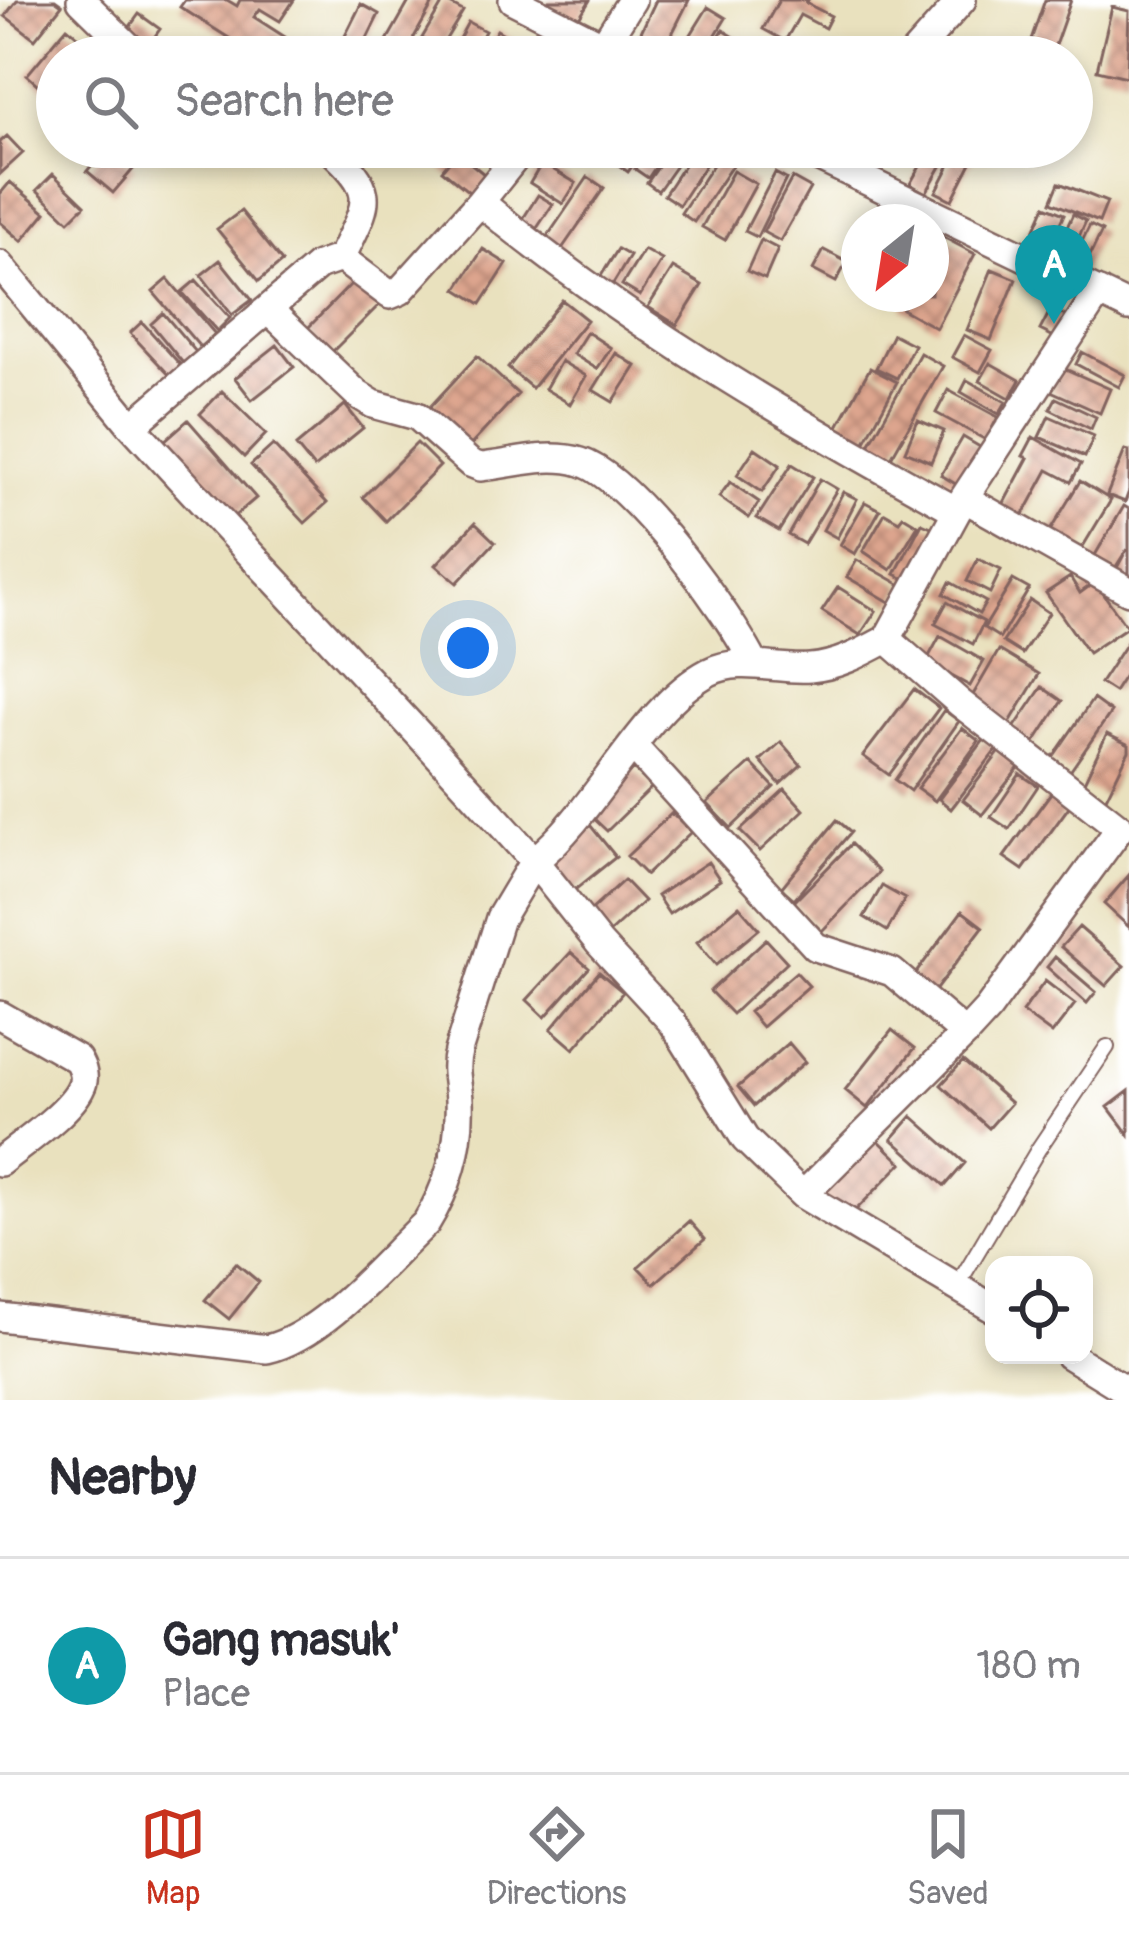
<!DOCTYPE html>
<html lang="en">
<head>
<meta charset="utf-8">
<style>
	body { margin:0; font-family:Pangolin,sans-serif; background:#f2f2f3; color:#2b2b33 }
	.controls { position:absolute; right:36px; bottom:36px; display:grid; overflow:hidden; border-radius:24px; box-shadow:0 6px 18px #0003 }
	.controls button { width:108px; height:108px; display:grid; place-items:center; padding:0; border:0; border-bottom:3px solid #e1e1e2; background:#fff; color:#2b2b33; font:60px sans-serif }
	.compass { position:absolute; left:841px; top:204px; width:108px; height:108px; border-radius:50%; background:#fff; box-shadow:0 6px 18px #0003; rotate:210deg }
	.you { position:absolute; left:468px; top:648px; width:42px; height:42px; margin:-30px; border:9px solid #fff; border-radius:50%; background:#1a73e8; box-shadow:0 0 0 18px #1a73e833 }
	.badge { display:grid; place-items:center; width:78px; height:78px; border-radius:50%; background:#c8321e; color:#fff; font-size:39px; font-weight:700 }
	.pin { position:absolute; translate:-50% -99px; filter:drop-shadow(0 3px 6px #0008) }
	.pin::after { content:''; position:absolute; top:63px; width:42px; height:36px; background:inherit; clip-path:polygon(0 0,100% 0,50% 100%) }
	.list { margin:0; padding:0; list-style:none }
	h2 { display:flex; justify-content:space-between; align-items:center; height:156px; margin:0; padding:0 48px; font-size:51px }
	h2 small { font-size:39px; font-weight:400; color:#7c7c81 }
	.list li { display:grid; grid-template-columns:78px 1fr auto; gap:36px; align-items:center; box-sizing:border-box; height:216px; padding:0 48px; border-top:3px solid #e1e1e2 }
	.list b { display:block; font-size:45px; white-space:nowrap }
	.list p { margin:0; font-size:39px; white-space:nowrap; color:#7c7c81 }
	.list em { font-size:39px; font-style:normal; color:#7c7c81 }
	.icon { flex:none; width:66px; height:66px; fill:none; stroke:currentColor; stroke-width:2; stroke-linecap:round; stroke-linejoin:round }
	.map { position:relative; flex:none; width:1129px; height:1400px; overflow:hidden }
	.search { position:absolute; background:#fff; box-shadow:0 6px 18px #0003; left:36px; right:36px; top:36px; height:132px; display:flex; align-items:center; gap:30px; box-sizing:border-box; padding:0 42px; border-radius:66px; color:#7c7c81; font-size:45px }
	.sheet { height:372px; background:#fff }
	nav { display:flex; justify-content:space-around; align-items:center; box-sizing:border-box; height:168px; border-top:3px solid #e1e1e2; background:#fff; font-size:33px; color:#7c7c81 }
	nav a { display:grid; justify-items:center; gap:6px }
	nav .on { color:#c8321e }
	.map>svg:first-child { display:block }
	.building { fill:url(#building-cross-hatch) }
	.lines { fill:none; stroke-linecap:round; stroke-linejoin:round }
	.service-casing { stroke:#82635e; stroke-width:18 }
	.minor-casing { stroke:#82635e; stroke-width:32 }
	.service { stroke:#fff; stroke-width:14 }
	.minor { stroke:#fff; stroke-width:27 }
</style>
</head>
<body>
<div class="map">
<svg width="1129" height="1400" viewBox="0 0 1129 1400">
	<defs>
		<pattern id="building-cross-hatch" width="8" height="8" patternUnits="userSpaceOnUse" patternTransform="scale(3)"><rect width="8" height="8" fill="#dda58e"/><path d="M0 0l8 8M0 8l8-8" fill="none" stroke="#b58674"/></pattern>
	</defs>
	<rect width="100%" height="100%" fill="#fff"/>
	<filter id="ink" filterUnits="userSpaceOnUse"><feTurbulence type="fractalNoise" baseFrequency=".00833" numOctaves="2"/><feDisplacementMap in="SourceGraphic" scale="24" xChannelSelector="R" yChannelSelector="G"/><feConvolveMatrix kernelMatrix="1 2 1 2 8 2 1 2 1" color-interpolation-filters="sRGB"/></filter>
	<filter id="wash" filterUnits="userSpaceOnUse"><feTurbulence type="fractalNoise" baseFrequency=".004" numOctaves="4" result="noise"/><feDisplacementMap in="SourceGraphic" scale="48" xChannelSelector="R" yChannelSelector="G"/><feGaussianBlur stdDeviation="2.7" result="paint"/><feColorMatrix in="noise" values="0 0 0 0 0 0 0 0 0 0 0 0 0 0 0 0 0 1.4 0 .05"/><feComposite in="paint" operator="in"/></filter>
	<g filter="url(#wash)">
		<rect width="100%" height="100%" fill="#e9e1be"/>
		<g id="blocks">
			<path class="building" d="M17,0H55L62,5L35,39L5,16Z
				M185,0H227L237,6L240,0H294L280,21L260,9L254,17L285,37L273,57H259L180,7Z
				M410,0H435L403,57H390L381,51Z
				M549,0H590L577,21L547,4Z
				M656,0H689L665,48L639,36Z
				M779,0H808L806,3L831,16L825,28L800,15L785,41L763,29Z
				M1045,0H1071L1051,57L1027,51Z
				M444,1L463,11L440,49L422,38Z
				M361,4L379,14L363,47L344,38Z
				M708,7L726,18L702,57H677Z
				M1112,7L1129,11L1127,77L1097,70Z
				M139,14L160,29L145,50L124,35Z
				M468,22L485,31L471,57H449Z
				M67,27L86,43L74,57H57V77L45,91L27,75Z
				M497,30L521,44L513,57H481Z
				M723,30L739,40L727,57H706Z
				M7,136L23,153L0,174V142Z
				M107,147L135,167L113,193L87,171Z
				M612,147H646L628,172L606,156Z
				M650,147H669L648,178L635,169Z
				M672,147H689L658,191L647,183Z
				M696,147H717L679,205L664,195Z
				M856,147H890L875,170L851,154Z
				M931,147H952L926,193L910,184Z
				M959,147H979L952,200L936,192Z
				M457,152L490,179L475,197L442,170Z
				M720,154L733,164L694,222L681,213Z
				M542,163L576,183L563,204L530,183Z
				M733,171L756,184L725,240L702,227Z
				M775,173L786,179L757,237L745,231Z
				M53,174L85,205L69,221L37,190Z
				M588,177L604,188L559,253L543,243Z
				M792,178L810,188L780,241L763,232Z
				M10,182L46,212L22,241L0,222V194Z
				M1059,183L1107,202L1099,222L1051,202Z
				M538,195L553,204L533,234L519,225Z
				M1045,206L1064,214L1045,256L1027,247Z
				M241,211L282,262L259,281L217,229Z
				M1073,214L1086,221L1064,269L1051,262Z
				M1090,225L1102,231L1082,272L1070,265Z
				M941,236L975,254L936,328L902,309L910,294H931V254Z
				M761,240L778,249L765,279L747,271Z
				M483,249L507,264L481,304L457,289Z
				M618,249L630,256L611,287L599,279Z
				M644,250L662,260L640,296L622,285Z
				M824,250L847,262L836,282L813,270Z
				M220,260L252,300L232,315L201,275Z
				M673,268L702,285L677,325L648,307Z
				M992,269L1016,279L991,340L967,330Z
				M168,279L215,334L200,347L153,292Z
				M196,280L230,318L217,331L182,292Z
				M354,281L379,305L330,354L306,330Z
				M562,300L587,320L532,388L508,368Z
				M1051,309L1069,318L1058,339L1040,330Z
				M163,313L196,352L183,363L151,324Z
				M142,322L184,369L173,379L130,333Z
				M587,332L611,348L597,369L573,354Z
				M893,334L914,345L897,378L876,368Z
				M964,335L992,350L980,372L952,357Z
				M277,345L294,367L252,400L235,378Z
				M1082,352L1125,375L1119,387L1076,364Z
				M616,353L636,366L613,402L593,390Z
				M920,353L943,366L891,458L869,445Z
				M477,356L518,394L470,446L429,408Z
				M561,361L586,376L570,404L545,389Z
				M990,363L1020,380L1010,398L980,381Z
				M1061,367L1110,389L1100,413L1051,391Z
				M870,368L897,382L863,445L836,430Z
				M967,380L1006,402L999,414L961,392Z
				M948,390L998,417L986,440L936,413Z
				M222,391L266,434L244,457L200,414Z
				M1056,398L1096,417L1091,429L1050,409Z
				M345,405L363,428L314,468L296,446Z
				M1049,416L1094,436L1085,457L1039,437Z
				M188,420L256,498L229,521L162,443Z
				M918,420L944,431L931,462L905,451Z
				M963,437L985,450L962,488L941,475Z
				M1033,437L1081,464L1071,482L1048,470L1018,525L998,514L1028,458L1023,456Z
				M417,443L440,466L386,521L363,497Z
				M273,445L327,503L305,523L251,465Z
				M755,448L780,465L762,492L737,475Z
				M1125,450L1129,451V491L1125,502L1107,495Z
				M792,464L813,477L779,531L757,518Z
				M820,479L837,489L804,544L788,535Z
				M1080,481L1111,500L1076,558L1045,539Z
				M730,482L759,502L749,518L719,497Z
				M843,492L857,499L837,538L823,530Z
				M865,502L880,510L855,554L840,545Z
				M1124,506L1129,509V584L1113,575L1127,549L1112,573L1091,562Z
				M885,513L899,521L903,516L918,525L891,570L863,551Z
				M475,523L495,542L457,583L436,565Z
				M922,523L938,530L911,582L895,574Z
				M978,559L1001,570L990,593L967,581Z
				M857,560L903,586L893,604L847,577Z
				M1070,577L1080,593L1095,582L1127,627L1088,653L1046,593Z
				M1013,580L1029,589L1000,638L984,628Z
				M950,582L986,602L979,614L944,594Z
				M838,587L876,611L860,635L822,611Z
				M1030,600L1049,613L1022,654L1003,642Z
				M947,602L984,622L973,644L935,624Z
				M940,636L984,661L970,686L926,662Z
				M1129,639V669L1114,692L1100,683Z
				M999,650L1039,674L1009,724L970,700Z
				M1042,687L1062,701L1033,745L1012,731Z
				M914,689L939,708L889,775L863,756Z
				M1093,699L1111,712L1069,773L1051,760Z
				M944,710L959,721L910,791L895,780Z
				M962,728L979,741L935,801L917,788Z
				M1107,734L1129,745V751L1106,798L1082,786Z
				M984,740L997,749L951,809L939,799Z
				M781,742L801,765L780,784L760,761Z
				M1004,746L1024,761L982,815L963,800Z
				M751,763L774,787L731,828L707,803Z
				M633,769L652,787L607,831L589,814Z
				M1020,774L1038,786L1009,829L991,817Z
				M785,789L804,810L760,851L740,831Z
				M1053,790L1071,804L1023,870L1004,857Z
				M672,813L691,832L646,875L627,856Z
				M837,820L851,832L794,899L781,888Z
				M590,825L616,857L571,893L545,861Z
				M851,844L879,872L822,931L793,903Z
				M708,862L720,880L669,914L657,896Z
				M1129,875V927L1104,904Z
				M624,880L644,901L608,934L588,913Z
				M882,886L905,899L887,931L864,917Z
				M739,906L759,929L716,965L697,942Z
				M962,911L983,927L931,996L910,981Z
				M1079,927L1124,966L1106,986L1061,947Z
				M766,939L787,962L732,1014L710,991Z
				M571,952L589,968L545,1017L527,1000Z
				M1055,957L1096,992L1087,1003L1047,967Z
				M599,972L623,992L574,1049L551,1029Z
				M796,972L809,986L762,1027L749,1012Z
				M1045,981L1075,1004L1052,1034L1022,1012Z
				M892,1030L915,1048L867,1108L845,1090Z
				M789,1043L805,1062L754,1106L738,1087Z
				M963,1061L1011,1103L989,1128L941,1085Z
				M1129,1091V1135L1108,1107Z
				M912,1116L965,1163L945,1186L892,1139Z
				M877,1139L902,1163L846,1220L821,1197Z
				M689,1221L705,1239L654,1284L638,1267Z
				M236,1263L259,1282L229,1319L205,1300Z"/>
		</g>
	</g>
	<g filter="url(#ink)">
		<use href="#blocks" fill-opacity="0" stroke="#82635e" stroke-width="3"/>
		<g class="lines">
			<g class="service-casing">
				<path id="service" d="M957,1286L1039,1148L1107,1047"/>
			</g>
			<g class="minor-casing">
				<path id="minor" d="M81,0L139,57
					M513,0L626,57
					M596,57L632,0
					M911,57L962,0
					M328,147C380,194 368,201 341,258
					M797,147L1129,307
					M480,202L524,147
					M0,265L132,426L318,266L341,258L390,295L400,291L480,202C627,324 790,419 957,511
					M269,310L357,394L373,404L417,416L470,463L480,467C513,464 548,452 581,462C632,478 731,616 755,665
					M964,498L1129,591
					M887,639C863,652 838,666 810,668C776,671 741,656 709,672C642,707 597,812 534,861L599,943L673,1023L745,1139L803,1195L994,1309
					M634,747L816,947L892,972L965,1034L988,1009L1120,828L960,703L887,639L964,498L1099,292
					M0,1015L77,1059C82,1067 86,1078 81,1087C71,1111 21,1145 0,1162
					M803,1195L965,1034
					M0,1317L267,1349C325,1335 383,1263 426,1223C449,1186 461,1144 459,1100C458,1082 453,1070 458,1051L500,918L534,861C403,713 265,572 132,426
					M1069,1355L1129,1392"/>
			</g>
			<use href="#service" class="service"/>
			<use href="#minor" class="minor"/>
		</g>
	</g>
</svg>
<div class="controls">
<button><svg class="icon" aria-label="locate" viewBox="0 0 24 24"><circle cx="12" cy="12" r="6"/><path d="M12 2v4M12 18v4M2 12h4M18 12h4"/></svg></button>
</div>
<svg class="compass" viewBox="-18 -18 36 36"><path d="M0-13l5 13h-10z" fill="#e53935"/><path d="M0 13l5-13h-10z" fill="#7c7c81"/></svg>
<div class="you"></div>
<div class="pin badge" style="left:1054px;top:324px;background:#0f9aa8">A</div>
<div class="search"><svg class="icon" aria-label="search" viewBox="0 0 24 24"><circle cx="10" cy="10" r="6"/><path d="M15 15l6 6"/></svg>Search here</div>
</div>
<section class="sheet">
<h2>Nearby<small></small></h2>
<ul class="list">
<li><span class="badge" style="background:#0f9aa8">A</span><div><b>Gang masuk'</b><p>Place</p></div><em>180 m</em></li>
</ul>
</section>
<nav>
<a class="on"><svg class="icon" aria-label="map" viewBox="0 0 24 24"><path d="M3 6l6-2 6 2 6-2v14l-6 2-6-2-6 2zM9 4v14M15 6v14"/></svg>Map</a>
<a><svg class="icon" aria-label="directions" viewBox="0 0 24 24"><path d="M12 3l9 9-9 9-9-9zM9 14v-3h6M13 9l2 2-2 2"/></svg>Directions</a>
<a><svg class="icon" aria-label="saved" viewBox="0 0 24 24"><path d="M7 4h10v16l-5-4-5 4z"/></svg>Saved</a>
</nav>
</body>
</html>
